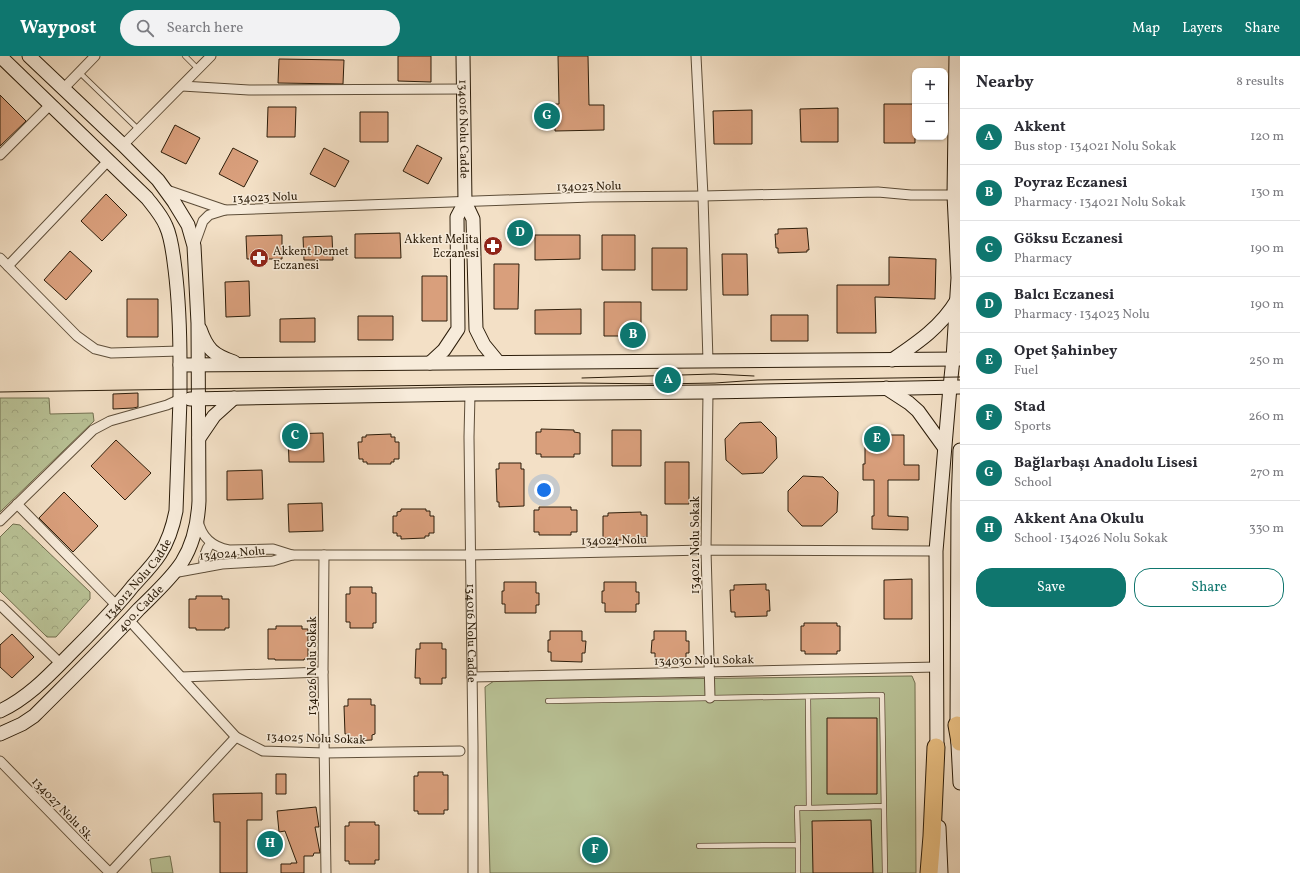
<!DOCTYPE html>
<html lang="en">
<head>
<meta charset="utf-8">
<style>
	body { margin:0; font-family:Vollkorn,serif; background:#f2f2f3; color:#2b2b33 }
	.controls { position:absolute; right:12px; top:12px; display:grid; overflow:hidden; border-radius:8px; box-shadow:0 1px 3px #0004 }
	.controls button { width:36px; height:36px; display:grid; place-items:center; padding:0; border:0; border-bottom:1px solid #e1e1e2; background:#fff; color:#2b2b33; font:20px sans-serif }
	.you { position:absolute; left:544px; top:434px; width:14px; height:14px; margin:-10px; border:3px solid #fff; border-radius:50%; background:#1a73e8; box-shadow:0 0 0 6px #1a73e833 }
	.badge { display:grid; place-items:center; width:26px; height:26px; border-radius:50%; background:#0f766e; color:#fff; font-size:13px; font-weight:700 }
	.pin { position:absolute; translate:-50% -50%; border:2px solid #fff; box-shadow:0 1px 4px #0006 }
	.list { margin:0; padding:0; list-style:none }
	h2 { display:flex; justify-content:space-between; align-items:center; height:52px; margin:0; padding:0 16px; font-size:17px }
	h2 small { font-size:13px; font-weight:400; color:#7c7c81 }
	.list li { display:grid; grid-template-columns:26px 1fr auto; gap:12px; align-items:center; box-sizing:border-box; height:56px; padding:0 16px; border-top:1px solid #e1e1e2 }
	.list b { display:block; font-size:15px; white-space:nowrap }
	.list p { margin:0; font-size:13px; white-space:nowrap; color:#7c7c81 }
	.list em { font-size:13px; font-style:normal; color:#7c7c81 }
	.actions { display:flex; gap:8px; padding:12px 16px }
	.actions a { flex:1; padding:9px 0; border:1px solid #0f766e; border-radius:16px; text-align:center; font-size:14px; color:#0f766e }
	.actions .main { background:#0f766e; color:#fff }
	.icon { flex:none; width:22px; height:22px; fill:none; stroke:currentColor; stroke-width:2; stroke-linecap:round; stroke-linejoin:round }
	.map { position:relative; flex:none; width:960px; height:817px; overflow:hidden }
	header { display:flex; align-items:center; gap:24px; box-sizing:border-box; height:56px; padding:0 20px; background:#0f766e; color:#fff }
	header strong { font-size:19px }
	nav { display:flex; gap:22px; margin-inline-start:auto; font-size:14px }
	.search { width:280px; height:36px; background:#f2f2f3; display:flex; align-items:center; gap:10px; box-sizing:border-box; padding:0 14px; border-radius:22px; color:#7c7c81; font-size:15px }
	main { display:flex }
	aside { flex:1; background:#fff }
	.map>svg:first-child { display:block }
	.forest { fill:url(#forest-crowns); stroke:#727050 }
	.pitch { fill:#b9c296; stroke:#727050 }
	.building { fill:#d99f7c; stroke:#2c1d0a }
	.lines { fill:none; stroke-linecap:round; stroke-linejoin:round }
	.lane-casing { stroke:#5e4e39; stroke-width:6 }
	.street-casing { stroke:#5e4e39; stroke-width:11 }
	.secondary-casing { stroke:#2c1d0a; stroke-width:15 }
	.highway-casing { stroke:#2c1d0a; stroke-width:19 }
	.lane { stroke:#f7ebda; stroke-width:4.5 }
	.street { stroke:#f7ebda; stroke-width:9 }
	.secondary { stroke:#f7ebda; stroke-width:13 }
	.highway { stroke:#eac083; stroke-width:17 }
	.tram { stroke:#2c1d0a; stroke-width:1 }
	.labels { text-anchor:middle; stroke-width:3; stroke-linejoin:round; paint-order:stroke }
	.street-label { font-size:12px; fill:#2c1d0a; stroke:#f7ebda }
	.poi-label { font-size:12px; fill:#2c1d0a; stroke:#f7ebda; text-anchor:end }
</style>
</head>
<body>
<header>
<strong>Waypost</strong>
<div class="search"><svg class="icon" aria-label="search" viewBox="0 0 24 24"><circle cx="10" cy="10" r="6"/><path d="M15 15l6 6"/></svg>Search here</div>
<nav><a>Map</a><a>Layers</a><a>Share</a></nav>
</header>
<main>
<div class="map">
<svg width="960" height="817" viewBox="0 0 960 817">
	<defs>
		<pattern id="forest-crowns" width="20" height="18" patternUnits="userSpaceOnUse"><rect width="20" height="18" fill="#b9c296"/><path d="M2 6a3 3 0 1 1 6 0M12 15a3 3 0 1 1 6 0" fill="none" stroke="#9fa680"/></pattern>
	</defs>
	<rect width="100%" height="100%" fill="#f3e0c6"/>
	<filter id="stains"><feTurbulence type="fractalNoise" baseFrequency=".005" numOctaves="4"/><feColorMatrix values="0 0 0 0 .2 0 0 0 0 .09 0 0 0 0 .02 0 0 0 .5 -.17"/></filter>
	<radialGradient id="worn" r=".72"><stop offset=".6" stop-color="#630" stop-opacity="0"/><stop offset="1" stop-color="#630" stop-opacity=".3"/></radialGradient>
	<path class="forest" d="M0,342H49L50,358L93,357L94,365L0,456Z
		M13,468L20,469L90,536V543L56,581H47L0,535V481Z"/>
	<path class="pitch" d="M912,620L915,627L916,817H490L485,631L494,625Z
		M170,800L173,817H152L150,803Z"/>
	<path class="building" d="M398,0H431V26L398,25Z
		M558,0H588L589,49H604V74L555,75V48H559Z
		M279,3L344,4L343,28L278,27Z
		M0,39L26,65L0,90Z
		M884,48H915V87H884Z
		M268,51H296L295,81H267Z
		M838,52V86H801L800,53Z
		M752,54V88H714L713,55Z
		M360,56H388V86H360Z
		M175,69L200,82L186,108L161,96Z
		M417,89L442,102L428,128L403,115Z
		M233,92L258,105L244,131L219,118Z
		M324,92L349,105L335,131L310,118Z
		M106,138L127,159L102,185L81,165Z
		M807,172L809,194H807V196L778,197V192H776L775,178H778V173Z
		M400,177L401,202H355V178Z
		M282,179V203H247L246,180Z
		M535,179H580V203L535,204Z
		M602,179H635V214H602Z
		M332,180L333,204H304L303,181Z
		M652,192H687V234H652Z
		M70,195L92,215L66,244L44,224Z
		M722,198H747L748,239H723Z
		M889,201L936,203L935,243L875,241L876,277H837V229H889Z
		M494,208H519L518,253H494Z
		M422,220H447V265H422Z
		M249,225L250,260L226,261L225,226Z
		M127,243H158V281H127Z
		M604,246H641V280H604Z
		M581,253V278H535V254Z
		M771,259H808V285H771Z
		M358,260H393V284H358Z
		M315,262V286H280V263Z
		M138,337V351L133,352L113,353V338Z
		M761,366L776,381L777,402L763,417L742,418L726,404L725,383L740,367Z
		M541,373L574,374V376L580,377V398H574V401H541V398H536V376H541Z
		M612,374H641V410H612Z
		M323,377L324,406H289L288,378Z
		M391,378V381H395V386H399V403H394V406H391V408H367V406H363V403H359L358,386H362V381H366V379Z
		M865,379H904V409H919V424H888V460L908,461V474L872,473V460H874V424H863V408H865Z
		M116,384L151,417L125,444L91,410Z
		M665,406H689V448H665Z
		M499,407H521V413H524V450L499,451V446H497L496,413H499Z
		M262,414L263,443L227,444V415Z
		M803,420L823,421L838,436L837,456L822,470H802L788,455V435Z
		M64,436L98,470L73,496L39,462Z
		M322,447L323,475L289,476L288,448Z
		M539,451H571V454H577V476H571V479H539V476H534V454H539Z
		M401,453H426V455H430V460H434V477H429V480H425V482L401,483V480H397V477H393V460H397V456L401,455Z
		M641,456V459H647V481H641V484H608V482H603V460H608V457Z
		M912,523V563H884V524Z
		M504,526H536V537H539V549H536V557H505V548H502V535H504Z
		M604,526H636V536H639V548H636V556H605V547H602V535H604Z
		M766,528V534H769L770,555H767V560L735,561V556H731L730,534H734V529Z
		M350,531H372V537H376V567H373V572H350V566H346V538H350Z
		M196,540H222V543H229V572H225V574H196V572H189V543H196Z
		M804,567H837V570H840V595H837V598H805V595H801V570H804Z
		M276,570H302V573H308V603H304V604H275V603H268V573H276Z
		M550,575H582V585H586L585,597H582V606L551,605V596H548V584H550Z
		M654,575H686V585H689V597H686V606H655V597H651L652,584H654Z
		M12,578L34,601L12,622L0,611V589Z
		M420,587H442V593H446V622H442V628H420V622H415L416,593H420Z
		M348,643H371V649H375V678L372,679V684L349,685V678H345L344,650H348Z
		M827,662H877V738H827Z
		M418,716H443V719H448V754H444V758H418V755H414V720H418Z
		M276,718H286V738H276Z
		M262,737V764H247V817H220V766H214L213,738Z
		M316,751L319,771H315L320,797H314L313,800H304V817H281V808H291V807H297L285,775L279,776L277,755Z
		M871,764L873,817H813L812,765Z
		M349,766H375V769H379V804H375V808H349V805H345V770H349Z"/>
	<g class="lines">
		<g class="lane-casing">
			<path id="lane" d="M185,0L198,13
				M79,16L138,73
				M808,641L809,752L884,750
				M548,645L882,639L885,817
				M699,790L798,789L797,752H809
				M798,817V789"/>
		</g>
		<g class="street-casing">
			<g id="street">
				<path d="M696,0L703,140L708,305"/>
				<path d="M182,30L249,34L464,33"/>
				<path d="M64,32L95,0"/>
				<path d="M123,89L211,0"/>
				<path d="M0,99L50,49"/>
				<path d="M164,133L225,154"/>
				<path d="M194,190L203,165L209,159L225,154L591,141L703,140L878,136L911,139H954"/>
				<path d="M0,202L77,280L95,293L111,297L180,295"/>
				<path d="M8,210L108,105"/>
				<path d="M708,336L706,494L710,642"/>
				<path id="s1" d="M470,338L469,381L473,690V817"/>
				<path d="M17,448L117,550"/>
				<path d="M198,464C201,481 213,491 229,494L273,493L292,499"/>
				<path d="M0,465L93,374L110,365L167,349L180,343"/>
				<path d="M324,499L323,616L326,817"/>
				<path d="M204,511C203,501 205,494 211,487"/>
				<path d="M173,517L222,508L273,505L292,499H470L706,494L936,495"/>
				<path d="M0,549L61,608"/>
				<path d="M129,564L236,681L263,695L324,697L460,695"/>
				<path d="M181,621L323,616"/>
				<path d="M472,621L937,611"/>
				<path d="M0,705L81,788L110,817L236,681"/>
			</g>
		</g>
		<g class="secondary-casing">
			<g id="secondary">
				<path d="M0,0L147,142C154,151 162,160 166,170C172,183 173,199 175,213C179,245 180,277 180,309"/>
				<path id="s2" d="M463,0L465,146L473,163L476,273L484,289L498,306"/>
				<path d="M200,273C207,293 213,299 234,306"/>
				<path d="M892,304C917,287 941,271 957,244"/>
				<path d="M430,307L444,294L458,273L457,161L465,146"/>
				<path d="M886,332L909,347L918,355L944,391"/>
				<path d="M190,343L470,338L708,336L960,331"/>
				<path d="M199,382L214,360L234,342"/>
				<path d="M960,394L958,448L957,669L960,727"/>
				<path id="s3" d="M0,655C30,641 52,616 75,593C95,573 115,553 133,530C142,520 153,509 160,498C169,484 173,470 176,455L180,343V309L960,303"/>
				<path id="s4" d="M0,678L22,668L34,660C69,625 105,590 139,553C154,538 171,523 182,506C194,487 198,466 199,445L198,267L194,190L188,169L174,146L158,124L123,89L29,0"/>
				<path d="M937,699L936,495L950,331L953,303L958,222L954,139L956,0"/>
				<path d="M939,771L941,817"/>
			</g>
		</g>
		<g class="highway-casing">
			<path id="highway" d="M957,669L960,686
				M929,817L932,780L936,691"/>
		</g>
		<use href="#lane" class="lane"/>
		<use href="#street" class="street"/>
		<use href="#secondary" class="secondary"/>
		<use href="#highway" class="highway"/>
		<path class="tram" d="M582,322L714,318L754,320
			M0,336L579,327L659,328L715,327L758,324L960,321"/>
	</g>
	<defs>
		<g id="pharmacy-disc" transform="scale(1)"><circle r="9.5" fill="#8f2418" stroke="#f7ebda"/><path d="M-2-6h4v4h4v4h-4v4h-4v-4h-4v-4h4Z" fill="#fff"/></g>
	</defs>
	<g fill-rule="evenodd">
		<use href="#pharmacy-disc" x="493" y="190"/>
		<use href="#pharmacy-disc" x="259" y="202"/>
	</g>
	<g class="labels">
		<g class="street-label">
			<text dy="4" stroke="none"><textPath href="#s2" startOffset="73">134016 Nolu Cadde</textPath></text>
			<text transform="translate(589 130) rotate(-1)" y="4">134023 Nolu</text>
			<text transform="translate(265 141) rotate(-2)" y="4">134023 Nolu</text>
			<text transform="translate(614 484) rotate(-1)" y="4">134024 Nolu</text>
			<text transform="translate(695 489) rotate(-90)" y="4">134021 Nolu Sokak</text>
			<text transform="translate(232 497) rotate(-5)" y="4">134024 Nolu</text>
			<text dy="4" stroke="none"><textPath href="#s3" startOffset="192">134012 Nolu Cadde</textPath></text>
			<text dy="4" stroke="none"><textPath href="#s4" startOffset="190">400. Cadde</textPath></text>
			<text dy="4" stroke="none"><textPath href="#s1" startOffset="239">134016 Nolu Cadde</textPath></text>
			<text transform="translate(704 604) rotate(-1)" y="4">134030 Nolu Sokak</text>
			<text transform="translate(312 610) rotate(-90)" y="4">134026 Nolu Sokak</text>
			<text transform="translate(316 682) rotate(2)" y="4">134025 Nolu Sokak</text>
			<text transform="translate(63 753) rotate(46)" y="4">134027 Nolu Sk.</text>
		</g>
		<g class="poi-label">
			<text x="479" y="187">Akkent Melita<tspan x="479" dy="14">Eczanesi</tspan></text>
			<text x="273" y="199" text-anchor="start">Akkent Demet<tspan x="273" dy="14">Eczanesi</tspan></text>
		</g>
	</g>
	<rect width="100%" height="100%" filter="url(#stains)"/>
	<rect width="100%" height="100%" fill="url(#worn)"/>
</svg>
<div class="controls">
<button>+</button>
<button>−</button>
</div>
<div class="you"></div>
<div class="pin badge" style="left:668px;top:324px">A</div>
<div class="pin badge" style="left:633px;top:279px">B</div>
<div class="pin badge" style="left:295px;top:380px">C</div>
<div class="pin badge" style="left:520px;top:177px">D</div>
<div class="pin badge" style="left:877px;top:383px">E</div>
<div class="pin badge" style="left:595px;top:794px">F</div>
<div class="pin badge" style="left:547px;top:60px">G</div>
<div class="pin badge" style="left:270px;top:788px">H</div>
</div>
<aside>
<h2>Nearby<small>8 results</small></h2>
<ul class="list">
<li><span class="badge">A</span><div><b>Akkent</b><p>Bus stop · 134021 Nolu Sokak</p></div><em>120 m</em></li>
<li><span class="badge">B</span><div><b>Poyraz Eczanesi</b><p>Pharmacy · 134021 Nolu Sokak</p></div><em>130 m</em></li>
<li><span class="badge">C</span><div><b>Göksu Eczanesi</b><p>Pharmacy</p></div><em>190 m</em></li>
<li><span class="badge">D</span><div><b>Balcı Eczanesi</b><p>Pharmacy · 134023 Nolu</p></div><em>190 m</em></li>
<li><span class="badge">E</span><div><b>Opet Şahinbey</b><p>Fuel</p></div><em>250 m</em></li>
<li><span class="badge">F</span><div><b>Stad</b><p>Sports</p></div><em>260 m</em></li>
<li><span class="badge">G</span><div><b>Bağlarbaşı Anadolu Lisesi</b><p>School</p></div><em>270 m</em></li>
<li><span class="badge">H</span><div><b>Akkent Ana Okulu</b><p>School · 134026 Nolu Sokak</p></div><em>330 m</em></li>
</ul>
<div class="actions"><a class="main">Save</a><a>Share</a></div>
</aside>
</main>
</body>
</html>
